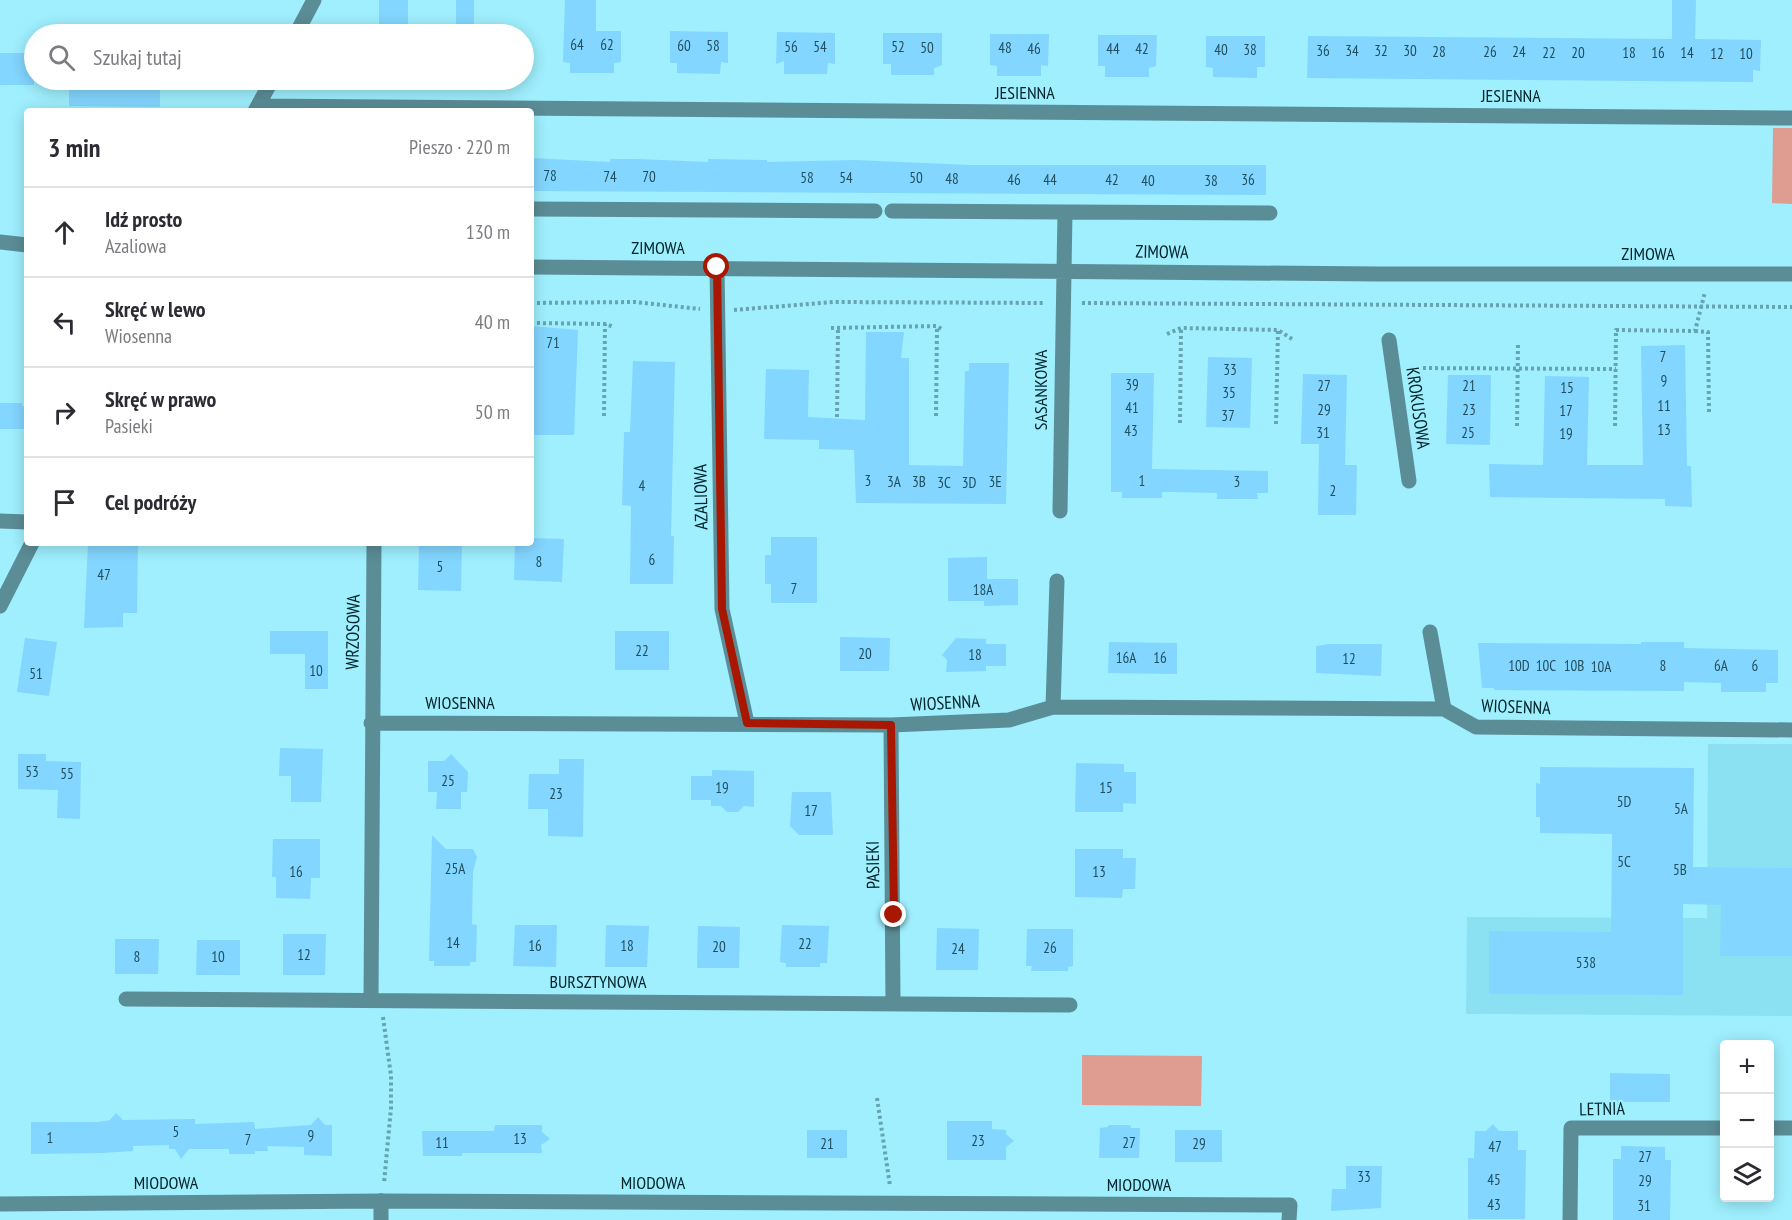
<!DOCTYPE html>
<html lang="pl">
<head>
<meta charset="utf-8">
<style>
	body { margin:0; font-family:"PT Sans Narrow",sans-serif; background:#f2f2f3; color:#2b2b33 }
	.controls { position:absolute; right:18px; bottom:18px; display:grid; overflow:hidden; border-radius:6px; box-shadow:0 3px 15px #0003 }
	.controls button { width:54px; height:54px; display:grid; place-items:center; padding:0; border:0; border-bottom:2px solid #e1e1e2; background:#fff; color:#2b2b33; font:30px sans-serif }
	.stop { position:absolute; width:18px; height:18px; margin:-14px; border:4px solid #a81701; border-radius:50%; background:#fff }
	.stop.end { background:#a81701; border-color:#fff; box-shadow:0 2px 6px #0008 }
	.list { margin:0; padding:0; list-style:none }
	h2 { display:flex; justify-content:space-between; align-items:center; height:78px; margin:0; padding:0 24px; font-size:26px }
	h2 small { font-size:20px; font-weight:400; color:#7c7c81 }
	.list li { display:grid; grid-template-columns:39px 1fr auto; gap:18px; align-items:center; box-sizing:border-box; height:90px; padding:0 24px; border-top:2px solid #e1e1e2 }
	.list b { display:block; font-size:22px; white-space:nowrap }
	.list p { margin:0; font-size:20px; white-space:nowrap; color:#7c7c81 }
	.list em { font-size:20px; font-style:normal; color:#7c7c81 }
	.icon { flex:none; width:33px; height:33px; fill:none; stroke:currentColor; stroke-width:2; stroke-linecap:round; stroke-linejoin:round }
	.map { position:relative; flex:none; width:1792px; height:1220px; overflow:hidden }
	.search { position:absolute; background:#fff; box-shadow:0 3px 15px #0003; left:24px; top:24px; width:510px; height:66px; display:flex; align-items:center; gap:15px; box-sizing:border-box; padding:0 21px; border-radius:33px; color:#7c7c81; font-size:22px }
	.panel { position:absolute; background:#fff; box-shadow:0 3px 15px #0003; left:24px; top:108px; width:510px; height:438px; border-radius:6px }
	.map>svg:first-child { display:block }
	.built { fill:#8be1f2 }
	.green { fill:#de9d90 }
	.building { fill:#83d6ff }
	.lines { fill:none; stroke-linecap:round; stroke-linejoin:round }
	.path { stroke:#65a4b0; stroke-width:4; stroke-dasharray:3 3; stroke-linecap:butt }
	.minor { stroke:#5b8d97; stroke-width:15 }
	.route { stroke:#a81701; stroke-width:8 }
	.labels { text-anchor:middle; stroke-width:4.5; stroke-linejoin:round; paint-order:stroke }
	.number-label { font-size:15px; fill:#214f5e }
	.street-label { font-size:18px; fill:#002228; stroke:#9feffe }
</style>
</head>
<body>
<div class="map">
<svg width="1792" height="1220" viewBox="0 0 1792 1220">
	<rect width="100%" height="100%" fill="#9feffe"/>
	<path class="built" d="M1708,744H1792V1016L1466,1014L1467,917L1707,918Z"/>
	<path class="green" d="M1773,128H1792V204L1772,203Z
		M1082,1055L1202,1056L1201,1106L1082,1105Z"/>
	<path class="building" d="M379,0H408V34H379Z
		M456,0H474V34H456Z
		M565,0H596V31H621V62L614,63V73H570V63L563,62Z
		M1672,0H1696L1695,39L1761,40L1760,71L1753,70V82L1307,78L1308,36L1672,39Z
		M670,31L728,32V63L721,62L720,74L677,73V63H670Z
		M777,32L835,33V64L828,63L827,74H784V61L776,64Z
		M883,33H942V65L934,68V75H891V64H883Z
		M990,34H1049L1048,66L1041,65V76H997V66L990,65Z
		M1098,35H1157L1156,66L1149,68V77H1105V66H1098Z
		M1206,36H1265V67H1257V78L1213,77V68L1206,67Z
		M0,53H34V85H0Z
		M69,85L160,86V107L69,106Z
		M531,158L610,162V159H638L708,162V159L767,160V162L855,160L970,165H1266V195L531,191Z
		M532,326L578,330L574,435H531Z
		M866,332H904L901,358H909V465L963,466L965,371H969V363H1009L1006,504L856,503L854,450L819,449V440L764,439L766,369L809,370L808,417L865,420Z
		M1685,345L1687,466H1691L1692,507L1665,506V499L1490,497L1489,464L1543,465L1545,376L1589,377L1587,465H1643L1641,346Z
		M1208,357L1252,358L1250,428L1206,427Z
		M633,361L675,362L671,536H674L673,584H630L631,506L622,505L624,432H630Z
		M1111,373H1154L1152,469L1268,471V493H1257L1258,499H1217V493L1173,492H1162V498H1122V492H1111Z
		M1303,374L1347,375L1345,465H1357L1356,515H1318L1319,444H1301Z
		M1448,375H1491L1490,445L1446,444Z
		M0,403H22V406L27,407V429H0Z
		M771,537H817V603H771V584H765V555H771Z
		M531,538L564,539L562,582L514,580L515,543H531Z
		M88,543H138L137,613H123V627L84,628Z
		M419,544H462L461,591L418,590Z
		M987,557V579H1018V605L984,606V601H948V558Z
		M270,631H328V689H305V654H270Z
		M615,631H669V670H615Z
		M840,637L890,638L889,671H840Z
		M25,638L57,642L49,696L17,692Z
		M956,638L986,639V644H1006V666H986V671L946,672L947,660L942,655Z
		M1109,642L1177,643V674L1108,673Z
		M1641,642H1684V648L1778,650V683H1766V692H1721V683L1684,682V691L1494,690V688H1482L1478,643L1641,644Z
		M1329,644H1382L1381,676L1316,673V646Z
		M280,748L323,749L321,802H291V776H279Z
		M18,754H46V761L81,762L80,819L57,818L58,790L18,789Z
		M451,754L468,772L467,792H461V809H436L437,792H428V761H444Z
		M559,759H584L583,837L548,836V809H528L529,774H559Z
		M1076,763L1124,764V772H1136V804L1123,803V812H1075Z
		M1540,767L1694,768L1693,867L1792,868V956H1720L1721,905L1683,904V995L1489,994V931L1611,932L1612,834L1540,833V817H1536V783L1540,784Z
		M712,770L754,771V807L744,806L738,812H727L721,806H711V800H691V776H712Z
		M792,792H831L833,835H799L790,826Z
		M432,835L446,849H473L477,857L473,872L472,924L477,925L476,962H470V966H434V961H429Z
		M273,839H320V878H311L310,899L276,898V877H272Z
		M1075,849H1123V858H1136L1135,889H1123L1122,898L1075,897Z
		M515,925H557L556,967L513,966Z
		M606,925L649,926L647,967H605Z
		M782,925L829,926L827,963H820V967H786V963L780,962Z
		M698,926L740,927L739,968H697Z
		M937,928L979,929L978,970H936Z
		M1027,929H1073V966L1068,967V971H1031L1032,966H1026Z
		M283,934H326L325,975H283Z
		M115,939H159L158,974H115Z
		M197,940H240V975H196Z
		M1610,1073L1670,1074V1102H1610Z
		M116,1113L123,1120L195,1119V1124L254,1122L255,1129L311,1125L318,1117L325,1125H332V1156L304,1155V1147L267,1146L268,1151H255V1154H229V1149H189L181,1159L175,1149H169V1145L133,1146V1151L102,1153L31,1154V1122H99L110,1120Z
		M947,1121H992V1129L1006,1130V1134L1014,1141L1006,1147V1160H947Z
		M1493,1124L1499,1131H1518V1150H1526L1525,1219H1468V1158H1474L1475,1131H1486Z
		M495,1125H542V1132L550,1139L541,1145L542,1153H462V1156H423L422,1131H494Z
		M1109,1125H1130L1131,1128H1140L1139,1158H1099L1100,1128L1108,1127Z
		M807,1130H847V1158H807Z
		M1175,1130H1222V1162H1175Z
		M1621,1146L1665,1147V1160H1671L1670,1220H1613V1159H1621Z
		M1346,1166H1382L1381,1208L1331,1211L1332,1189H1346Z"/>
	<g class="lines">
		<path class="path" d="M531,303L635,302L700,309
			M1082,303L1792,307
			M734,310L834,302L1044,303
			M531,323L605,324L614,327
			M831,328L937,326L943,330
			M1695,331L1708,332L1709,414
			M1167,334L1181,328L1278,330L1292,339
			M1411,368L1616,369
			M604,416L605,324
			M936,416L937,327
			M837,417L838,327
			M1180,423L1181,328
			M1276,424L1278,330
			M1517,426L1518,343
			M1615,426L1616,330L1695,331L1705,292
			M383,1017L391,1076V1108L384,1183
			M877,1098L890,1186"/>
		<path class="minor" d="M296,34L314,0
			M258,106L1792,118
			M255,111L272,80
			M531,209L875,211
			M892,211L1270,213
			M0,242L27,245
			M531,267L1377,274H1792
			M717,267L722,609L747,723
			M1389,340L1409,481
			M1060,511L1065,212
			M0,521L27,522
			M0,606L32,543
			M1430,632L1444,709
			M1053,707L1057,581
			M371,723L891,725L1009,720L1053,707L1444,709L1476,727L1792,730
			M891,725L893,1004
			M126,999L1070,1005
			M371,1000L374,543
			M1770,1128H1792
			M381,1201V1220
			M0,1204L381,1201L1290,1205L1289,1220
			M1570,1220L1571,1128H1724"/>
	</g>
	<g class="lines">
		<path class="route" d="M717,267L722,609L747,723L891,725L894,915"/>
	</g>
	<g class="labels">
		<g class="number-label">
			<text x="577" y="50">64</text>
			<text x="607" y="50">62</text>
			<text x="684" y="51">60</text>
			<text x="713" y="51">58</text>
			<text x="791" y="52">56</text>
			<text x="820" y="52">54</text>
			<text x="898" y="52">52</text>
			<text x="927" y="53">50</text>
			<text x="1005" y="53">48</text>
			<text x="1034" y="54">46</text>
			<text x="1113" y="54">44</text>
			<text x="1142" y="54">42</text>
			<text x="1221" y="55">40</text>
			<text x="1250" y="55">38</text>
			<text x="1323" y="56">36</text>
			<text x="1352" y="56">34</text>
			<text x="1381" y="56">32</text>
			<text x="1410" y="56">30</text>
			<text x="1439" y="57">28</text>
			<text x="1490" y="57">26</text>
			<text x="1519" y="57">24</text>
			<text x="1549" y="58">22</text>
			<text x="1578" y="58">20</text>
			<text x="1629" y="58">18</text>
			<text x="1658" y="58">16</text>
			<text x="1687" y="58">14</text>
			<text x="1717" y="59">12</text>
			<text x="1746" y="59">10</text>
			<text x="550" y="181">78</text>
			<text x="610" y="182">74</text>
			<text x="649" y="182">70</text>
			<text x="807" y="183">58</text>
			<text x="846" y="183">54</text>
			<text x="916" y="183">50</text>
			<text x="952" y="184">48</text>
			<text x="1014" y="185">46</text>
			<text x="1050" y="185">44</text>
			<text x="1112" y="185">42</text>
			<text x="1248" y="185">36</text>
			<text x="1148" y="186">40</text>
			<text x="1211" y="186">38</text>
			<text x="553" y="348">71</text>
			<text x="1663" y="362">7</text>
			<text x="1230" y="375">33</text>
			<text x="1664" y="386">9</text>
			<text x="1132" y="390">39</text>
			<text x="1324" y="391">27</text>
			<text x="1469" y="391">21</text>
			<text x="1567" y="393">15</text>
			<text x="1229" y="398">35</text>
			<text x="1664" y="411">11</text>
			<text x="1132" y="413">41</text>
			<text x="1324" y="415">29</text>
			<text x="1469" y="415">23</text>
			<text x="1566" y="416">17</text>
			<text x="1228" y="421">37</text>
			<text x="1664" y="435">13</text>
			<text x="1131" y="436">43</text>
			<text x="1323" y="438">31</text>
			<text x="1468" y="438">25</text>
			<text x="1566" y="439">19</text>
			<text x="868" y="486">3</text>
			<text x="1142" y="486">1</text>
			<text x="894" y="487">3A</text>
			<text x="919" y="487">3B</text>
			<text x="995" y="487">3E</text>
			<text x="1237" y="487">3</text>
			<text x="944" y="488">3C</text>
			<text x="969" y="488">3D</text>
			<text x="642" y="491">4</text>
			<text x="1333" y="496">2</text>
			<text x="652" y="565">6</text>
			<text x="539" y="567">8</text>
			<text x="440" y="572">5</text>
			<text x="104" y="580">47</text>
			<text x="794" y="594">7</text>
			<text x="983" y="595">18A</text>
			<text x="642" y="656">22</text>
			<text x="865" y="659">20</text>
			<text x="975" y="660">18</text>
			<text x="1126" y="663">16A</text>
			<text x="1160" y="663">16</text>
			<text x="1349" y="664">12</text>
			<text x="1519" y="671">10D</text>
			<text x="1546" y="671">10C</text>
			<text x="1574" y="671">10B</text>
			<text x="1663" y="671">8</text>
			<text x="1721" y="671">6A</text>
			<text x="1755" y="671">6</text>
			<text x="1601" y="672">10A</text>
			<text x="316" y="676">10</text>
			<text x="36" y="679">51</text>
			<text x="32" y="777">53</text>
			<text x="67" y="779">55</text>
			<text x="448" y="786">25</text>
			<text x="722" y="793">19</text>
			<text x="1106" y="793">15</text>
			<text x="556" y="799">23</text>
			<text x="1624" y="807">5D</text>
			<text x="1681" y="814">5A</text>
			<text x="811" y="816">17</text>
			<text x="1624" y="867">5C</text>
			<text x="455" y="874">25A</text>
			<text x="1680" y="875">5B</text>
			<text x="296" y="877">16</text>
			<text x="1099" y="877">13</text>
			<text x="453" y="948">14</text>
			<text x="805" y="949">22</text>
			<text x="535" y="951">16</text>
			<text x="627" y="951">18</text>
			<text x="719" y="952">20</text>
			<text x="1050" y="953">26</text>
			<text x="958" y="954">24</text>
			<text x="304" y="960">12</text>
			<text x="137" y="962">8</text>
			<text x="218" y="962">10</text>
			<text x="1586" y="968">538</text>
			<text x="176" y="1137">5</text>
			<text x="311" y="1141">9</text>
			<text x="50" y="1143">1</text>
			<text x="520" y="1144">13</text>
			<text x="248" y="1145">7</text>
			<text x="978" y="1146">23</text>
			<text x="442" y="1148">11</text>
			<text x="1129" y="1148">27</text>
			<text x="827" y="1149">21</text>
			<text x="1199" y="1149">29</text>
			<text x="1495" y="1152">47</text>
			<text x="1645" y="1162">27</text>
			<text x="1364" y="1182">33</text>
			<text x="1494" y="1185">45</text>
			<text x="1645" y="1186">29</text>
			<text x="1494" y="1210">43</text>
			<text x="1644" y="1211">31</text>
		</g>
		<g class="street-label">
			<text x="1025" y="99">JESIENNA</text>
			<text x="1511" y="102">JESIENNA</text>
			<text x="658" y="254">ZIMOWA</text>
			<text transform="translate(1162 252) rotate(1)" y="6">ZIMOWA</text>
			<text x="1648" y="260">ZIMOWA</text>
			<text transform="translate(1041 390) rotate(-90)" y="6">SASANKOWA</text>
			<text transform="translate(1418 408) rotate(82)" y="6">KROKUSOWA</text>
			<text transform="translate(701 497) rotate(-91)" y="6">AZALIOWA</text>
			<text transform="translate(353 632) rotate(-89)" y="6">WRZOSOWA</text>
			<text x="460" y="709">WIOSENNA</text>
			<text transform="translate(945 703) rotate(-3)" y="6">WIOSENNA</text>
			<text transform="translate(1516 707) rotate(2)" y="6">WIOSENNA</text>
			<text transform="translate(873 865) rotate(-91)" y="6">PASIEKI</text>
			<text x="598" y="988">BURSZTYNOWA</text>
			<text transform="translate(1602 1109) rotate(-1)" y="6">LETNIA</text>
			<text x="166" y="1189">MIODOWA</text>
			<text x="653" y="1189">MIODOWA</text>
			<text x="1139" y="1191">MIODOWA</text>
		</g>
	</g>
</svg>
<div class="controls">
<button>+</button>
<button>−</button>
<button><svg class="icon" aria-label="layers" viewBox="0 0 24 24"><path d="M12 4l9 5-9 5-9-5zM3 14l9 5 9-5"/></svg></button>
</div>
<div class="stop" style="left:717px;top:267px"></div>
<div class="stop end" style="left:894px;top:915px"></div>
<div class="search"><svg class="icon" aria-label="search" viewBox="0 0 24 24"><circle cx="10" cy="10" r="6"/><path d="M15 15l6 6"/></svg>Szukaj tutaj</div>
<section class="panel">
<h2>3 min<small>Pieszo · 220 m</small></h2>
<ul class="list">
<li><svg class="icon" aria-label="ahead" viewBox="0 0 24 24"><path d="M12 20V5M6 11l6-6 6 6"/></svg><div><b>Idź prosto</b><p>Azaliowa</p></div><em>130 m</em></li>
<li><svg class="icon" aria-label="left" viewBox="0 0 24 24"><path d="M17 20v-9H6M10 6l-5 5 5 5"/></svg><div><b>Skręć w lewo</b><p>Wiosenna</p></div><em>40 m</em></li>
<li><svg class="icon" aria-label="right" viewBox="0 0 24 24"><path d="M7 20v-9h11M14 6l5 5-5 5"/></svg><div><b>Skręć w prawo</b><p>Pasieki</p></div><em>50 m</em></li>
<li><svg class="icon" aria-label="arrive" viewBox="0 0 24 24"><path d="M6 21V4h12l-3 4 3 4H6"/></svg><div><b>Cel podróży</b></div></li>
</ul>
</section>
</div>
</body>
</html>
